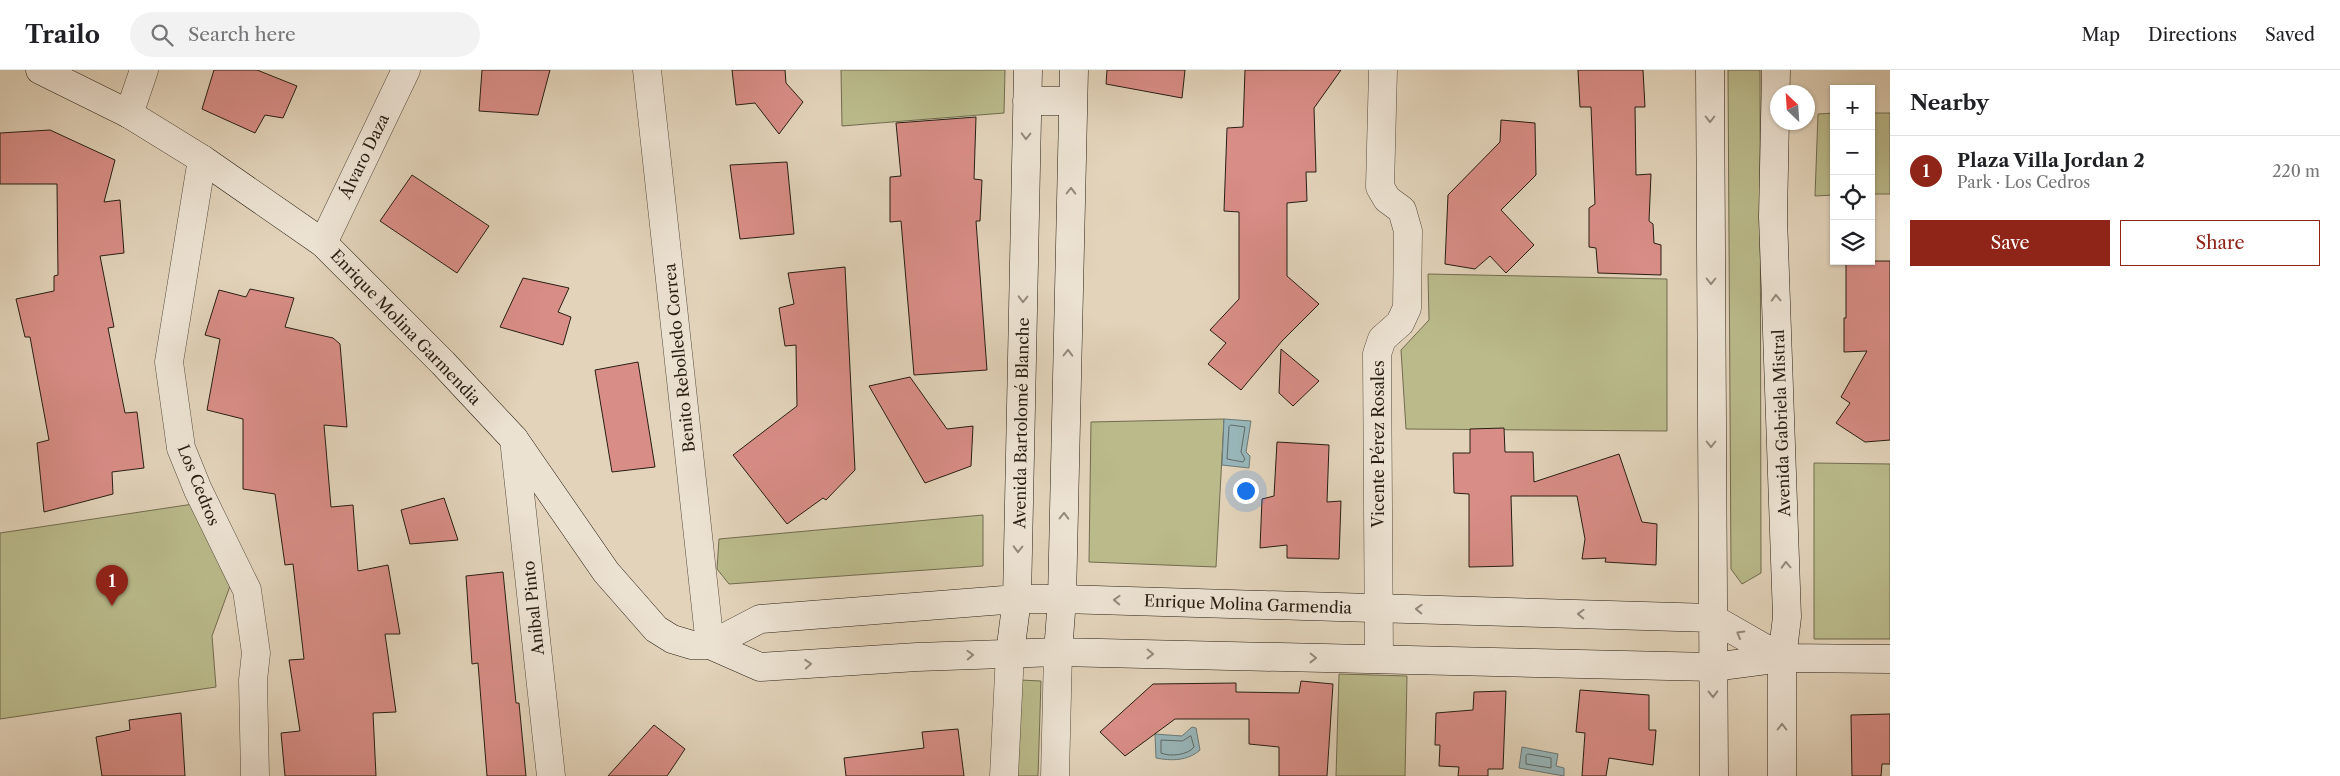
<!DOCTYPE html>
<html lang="en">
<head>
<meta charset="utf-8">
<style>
	body { margin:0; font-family:"Libre Caslon Text",serif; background:#f2f2f2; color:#202124 }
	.controls { position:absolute; right:15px; top:15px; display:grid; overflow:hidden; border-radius:0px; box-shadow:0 1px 4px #0004 }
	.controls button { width:45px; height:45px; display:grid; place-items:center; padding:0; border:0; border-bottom:1px solid #e0e0e0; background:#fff; color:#202124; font:25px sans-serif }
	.compass { position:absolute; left:1770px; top:15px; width:45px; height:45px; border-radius:50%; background:#fff; box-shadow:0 1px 4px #0004; rotate:335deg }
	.you { position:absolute; left:1245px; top:420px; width:18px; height:18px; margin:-12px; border:4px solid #fff; border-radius:50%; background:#1a73e8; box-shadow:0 0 0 8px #1a73e833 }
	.badge { display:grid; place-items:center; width:32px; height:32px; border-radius:50%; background:#8f2418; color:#fff; font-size:16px; font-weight:700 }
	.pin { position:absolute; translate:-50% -41px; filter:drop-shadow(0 1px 2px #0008) }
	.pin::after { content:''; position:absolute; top:26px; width:18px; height:15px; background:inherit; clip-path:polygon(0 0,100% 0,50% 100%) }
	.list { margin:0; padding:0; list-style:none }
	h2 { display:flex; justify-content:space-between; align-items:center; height:65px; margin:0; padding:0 20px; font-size:21px }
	h2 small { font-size:16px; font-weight:400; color:#757577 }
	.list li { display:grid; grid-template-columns:32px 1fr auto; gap:15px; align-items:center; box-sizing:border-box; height:70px; padding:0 20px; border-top:1px solid #e0e0e0 }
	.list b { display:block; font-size:19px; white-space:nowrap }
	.list p { margin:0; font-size:16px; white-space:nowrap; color:#757577 }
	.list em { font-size:16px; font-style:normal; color:#757577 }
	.actions { display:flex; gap:10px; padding:15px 20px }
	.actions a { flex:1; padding:11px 0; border:1px solid #8f2418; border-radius:0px; text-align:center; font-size:18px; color:#8f2418 }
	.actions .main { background:#8f2418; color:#fff }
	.icon { flex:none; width:28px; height:28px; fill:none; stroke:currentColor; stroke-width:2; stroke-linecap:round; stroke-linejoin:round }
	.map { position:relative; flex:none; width:1890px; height:706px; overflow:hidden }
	header { display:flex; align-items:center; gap:30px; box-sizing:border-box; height:70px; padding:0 25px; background:#fff; border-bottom:1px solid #e0e0e0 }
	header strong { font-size:24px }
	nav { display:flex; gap:28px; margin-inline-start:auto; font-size:18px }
	.search { width:350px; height:45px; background:#f2f2f2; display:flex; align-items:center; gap:12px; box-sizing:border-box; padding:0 18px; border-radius:28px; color:#757577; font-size:19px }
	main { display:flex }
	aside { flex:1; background:#fff }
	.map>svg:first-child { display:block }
	.green { fill:#baba8b; stroke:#716c4f }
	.water { fill:#98b6b9; stroke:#6b7977 }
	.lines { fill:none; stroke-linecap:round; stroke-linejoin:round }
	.shore { stroke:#606a66; stroke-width:1 }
	.building { fill:#d88d86; stroke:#281e13 }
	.street-casing { stroke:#564b3d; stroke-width:29 }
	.secondary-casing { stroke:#281e13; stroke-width:29 }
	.street { stroke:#ece2d2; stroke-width:28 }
	.secondary { stroke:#ece2d2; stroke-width:28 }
	.oneway { stroke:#948a7c }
	.labels { text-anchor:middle; stroke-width:4; stroke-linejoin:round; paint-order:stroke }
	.street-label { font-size:16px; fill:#281e13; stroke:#ece2d2 }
</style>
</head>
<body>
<header>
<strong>Trailo</strong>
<div class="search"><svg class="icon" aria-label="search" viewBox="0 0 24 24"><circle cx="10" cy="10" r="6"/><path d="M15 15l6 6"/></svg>Search here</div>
<nav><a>Map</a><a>Directions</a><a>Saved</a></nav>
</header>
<main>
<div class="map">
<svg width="1890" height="706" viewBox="0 0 1890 706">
	<rect width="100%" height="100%" fill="#e2d3ba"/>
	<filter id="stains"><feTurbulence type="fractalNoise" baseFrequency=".004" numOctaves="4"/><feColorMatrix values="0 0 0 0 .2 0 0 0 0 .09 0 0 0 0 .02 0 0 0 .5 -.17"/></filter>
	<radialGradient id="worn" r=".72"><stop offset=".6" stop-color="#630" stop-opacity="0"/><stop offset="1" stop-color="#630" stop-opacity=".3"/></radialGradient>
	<path class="green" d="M841,0H1005L1004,43L842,56Z
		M1728,0H1760L1761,503L1742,514L1731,499Z
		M1834,43V125L1815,126L1818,44Z
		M1871,43H1890V124H1871Z
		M1428,204L1667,209V361L1406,359L1401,280L1429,250Z
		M1224,349L1216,497L1089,492L1091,352Z
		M1814,393L1890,394V569H1814Z
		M200,433L234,505L212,566L216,617L0,649V463Z
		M983,445V496L729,514L717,499L719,469Z
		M1339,604L1407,606L1405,706H1336Z
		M1020,610L1041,611L1038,706H1017Z"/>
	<path class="water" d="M1224,349L1251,351L1246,382L1250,386L1249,398L1222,395Z
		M1192,657L1196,658L1200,680C1188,691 1171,691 1156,688L1155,664L1182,666Z
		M1522,677L1558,684L1556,696L1564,698V706L1519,698Z"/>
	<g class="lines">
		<path class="shore" d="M1231,355L1245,357L1241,382L1245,389L1243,392L1227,389L1229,357Z
			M1191,666L1194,677C1188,685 1170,687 1161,683V670L1182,671Z
			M1528,684L1551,688V698L1526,694V686Z"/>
	</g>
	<path class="building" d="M214,0H257L297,16L283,48L265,45L255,63L202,39Z
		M482,0H550L538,45L479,41Z
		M732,0H785L786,13L803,32L779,64L755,33L736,35Z
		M1107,0H1185L1182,28L1106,14Z
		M1245,0H1341L1314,38L1316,102H1306L1307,131L1287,133V206L1319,234L1282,271L1241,320L1208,294L1226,273L1210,260L1239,229V142L1224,141L1227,58L1243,57Z
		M1578,0H1643L1645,37H1635L1636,105L1651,104L1649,151L1653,154L1654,173L1661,175V205L1598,203L1596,178L1589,177V138L1595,134L1591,37H1580Z
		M976,47L974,109L982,110L980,151H976L987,300L914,305L901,151L890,152V107L901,106L896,53Z
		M1501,50L1535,53L1536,105L1501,140L1534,175L1506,203L1490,186L1475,199L1445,194L1448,125L1500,72Z
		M50,60L115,90L104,132L120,130L124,183L100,186L114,257L108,258L125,343L137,342L144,398L112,402L113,424L44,442L37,373L49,370L30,267H25L16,229L54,221V206L58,205L57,114H0V63Z
		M787,92L794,164L740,169L730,95Z
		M412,105L489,156L457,203L380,151Z
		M1846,191H1890V370L1865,372L1836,353L1850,333L1841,327L1867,281L1844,282V248H1846Z
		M845,197L855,400L826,430L823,428L787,454L733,385L797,336L796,275L785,276L779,238L794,234L788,203Z
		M523,208L569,218L558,242L571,247L563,275L500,257Z
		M250,219L294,228L285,257L333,268L340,274L347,357L324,355L331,437L353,435L358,501L388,495L400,564H385L396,642L373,643L376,706H285L281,663L300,661L289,590L304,589L293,494L285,495L275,424L243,419V349L207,340L220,269L205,265L219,220L246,227Z
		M1281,279L1319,311L1293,336L1279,323Z
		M638,292L655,397L612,402L595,300Z
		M910,307L947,359L973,356L971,396L925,413L869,316Z
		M1504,358L1505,382H1533L1534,412L1619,384L1642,452L1657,454L1656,495L1605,492L1606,488L1582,489L1585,469L1577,426H1511L1513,496L1469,497V424L1454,423L1453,383H1470V359Z
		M1277,372L1329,375L1327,432L1341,431L1339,489L1287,488V475L1260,478L1262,429L1274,426Z
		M444,428L458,470L410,474L401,440Z
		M503,502L516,633H519L526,706H487L478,593L472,594L466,506Z
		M1301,611L1333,614L1327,706H1279V677L1249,674V649H1175L1125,686L1100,662L1153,614L1236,613V622L1299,623Z
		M1580,620L1649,625V660H1656L1653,695L1609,688L1606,706H1582L1585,663L1576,662Z
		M1506,621L1503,699H1488V706H1458L1459,697L1439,696L1440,675H1435L1436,643L1473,640L1474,622Z
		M181,643L185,706H102L96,667L130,660L129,650Z
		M1890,644V694H1882L1881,706H1852L1851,645Z
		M654,655L685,679L667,706H608Z
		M958,659L964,706H846L844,688L924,678L922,662Z"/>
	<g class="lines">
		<g class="street-casing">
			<path id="street" d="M647,0L710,575
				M129,44L144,0
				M202,89L169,292L181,378L198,420L247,520L256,583L253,610L255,706
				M323,173L406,0
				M514,369L551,706
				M1379,589L1377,284L1382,269L1400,253L1407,238L1408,161L1402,140L1387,129L1380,117L1383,0
				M1004,706L1010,583
				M1055,706L1058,582"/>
		</g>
		<g class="secondary-casing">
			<path id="secondary" d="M40,0L129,44L202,89L323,173L443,293L514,369L606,502L656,559L672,569L692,575H710L760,597L917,587L1058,582L1713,597L1782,588L1890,589
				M1710,0L1714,706
				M1776,0L1773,147L1787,547L1782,588V706
				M1027,31H1073
				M710,575L760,549L1017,529H1062L1712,548L1782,588
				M1058,582L1062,529L1074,0
				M1010,583L1017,529L1028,0"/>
		</g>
		<use href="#street" class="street"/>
		<use href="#secondary" class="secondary"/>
	</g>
	<defs><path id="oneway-chevron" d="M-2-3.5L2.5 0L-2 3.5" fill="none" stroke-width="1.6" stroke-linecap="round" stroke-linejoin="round" transform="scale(1.25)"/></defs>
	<g class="oneway">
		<use href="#oneway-chevron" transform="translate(1710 49) rotate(90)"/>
		<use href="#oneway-chevron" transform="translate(1026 66) rotate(91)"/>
		<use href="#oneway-chevron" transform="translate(1071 121) rotate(-89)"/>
		<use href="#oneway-chevron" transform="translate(1711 211) rotate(90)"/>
		<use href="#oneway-chevron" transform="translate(1776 228) rotate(-92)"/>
		<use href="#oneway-chevron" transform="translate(1023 229) rotate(91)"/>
		<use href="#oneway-chevron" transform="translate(1068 283) rotate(-89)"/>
		<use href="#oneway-chevron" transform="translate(1711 374) rotate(90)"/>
		<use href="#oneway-chevron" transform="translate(1064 446) rotate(-89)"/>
		<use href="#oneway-chevron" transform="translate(1018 479) rotate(91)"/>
		<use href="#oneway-chevron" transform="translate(1786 495) rotate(-92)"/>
		<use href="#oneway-chevron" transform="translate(1117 530) rotate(-178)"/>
		<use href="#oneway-chevron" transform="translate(1419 539) rotate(-178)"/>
		<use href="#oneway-chevron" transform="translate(1581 544) rotate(-178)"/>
		<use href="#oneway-chevron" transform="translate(1740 564) rotate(-150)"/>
		<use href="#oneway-chevron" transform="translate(1150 584) rotate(1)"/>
		<use href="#oneway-chevron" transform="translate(970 585) rotate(-2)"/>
		<use href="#oneway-chevron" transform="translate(1313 588) rotate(1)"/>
		<use href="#oneway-chevron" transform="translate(808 594) rotate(-4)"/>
		<use href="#oneway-chevron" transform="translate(1713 624) rotate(89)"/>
		<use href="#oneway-chevron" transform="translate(1782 657) rotate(-90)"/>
	</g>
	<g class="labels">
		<g class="street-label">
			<text transform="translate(364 86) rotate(-64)" y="6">Álvaro Daza</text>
			<text transform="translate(406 257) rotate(46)" y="6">Enrique Molina Garmendia</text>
			<text transform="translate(679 288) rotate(-96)" y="6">Benito Rebolledo Correa</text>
			<text transform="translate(1021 353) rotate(-89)" y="6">Avenida Bartolomé Blanche</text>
			<text transform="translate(1781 353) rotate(-92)" y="6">Avenida Gabriela Mistral</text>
			<text transform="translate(1378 374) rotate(-90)" y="6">Vicente Pérez Rosales</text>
			<text transform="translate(199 415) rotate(68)" y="6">Los Cedros</text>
			<text transform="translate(1248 534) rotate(2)" y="6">Enrique Molina Garmendia</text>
			<text transform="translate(533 538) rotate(-96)" y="6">Aníbal Pinto</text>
		</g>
	</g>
	<rect width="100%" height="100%" filter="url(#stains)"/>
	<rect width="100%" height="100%" fill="url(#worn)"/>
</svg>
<div class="controls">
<button>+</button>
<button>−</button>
<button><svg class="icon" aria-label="locate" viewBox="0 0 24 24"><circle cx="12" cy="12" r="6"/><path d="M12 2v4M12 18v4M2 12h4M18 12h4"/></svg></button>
<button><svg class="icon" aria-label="layers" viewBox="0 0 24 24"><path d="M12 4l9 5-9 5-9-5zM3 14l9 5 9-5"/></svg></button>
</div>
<svg class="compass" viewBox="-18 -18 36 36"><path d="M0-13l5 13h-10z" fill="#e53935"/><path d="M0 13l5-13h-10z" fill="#757577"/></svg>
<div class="you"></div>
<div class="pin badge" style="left:112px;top:536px">1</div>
</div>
<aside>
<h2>Nearby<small></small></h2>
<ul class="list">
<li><span class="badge">1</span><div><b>Plaza Villa Jordan 2</b><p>Park · Los Cedros</p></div><em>220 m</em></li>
</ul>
<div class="actions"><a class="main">Save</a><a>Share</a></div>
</aside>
</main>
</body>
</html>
